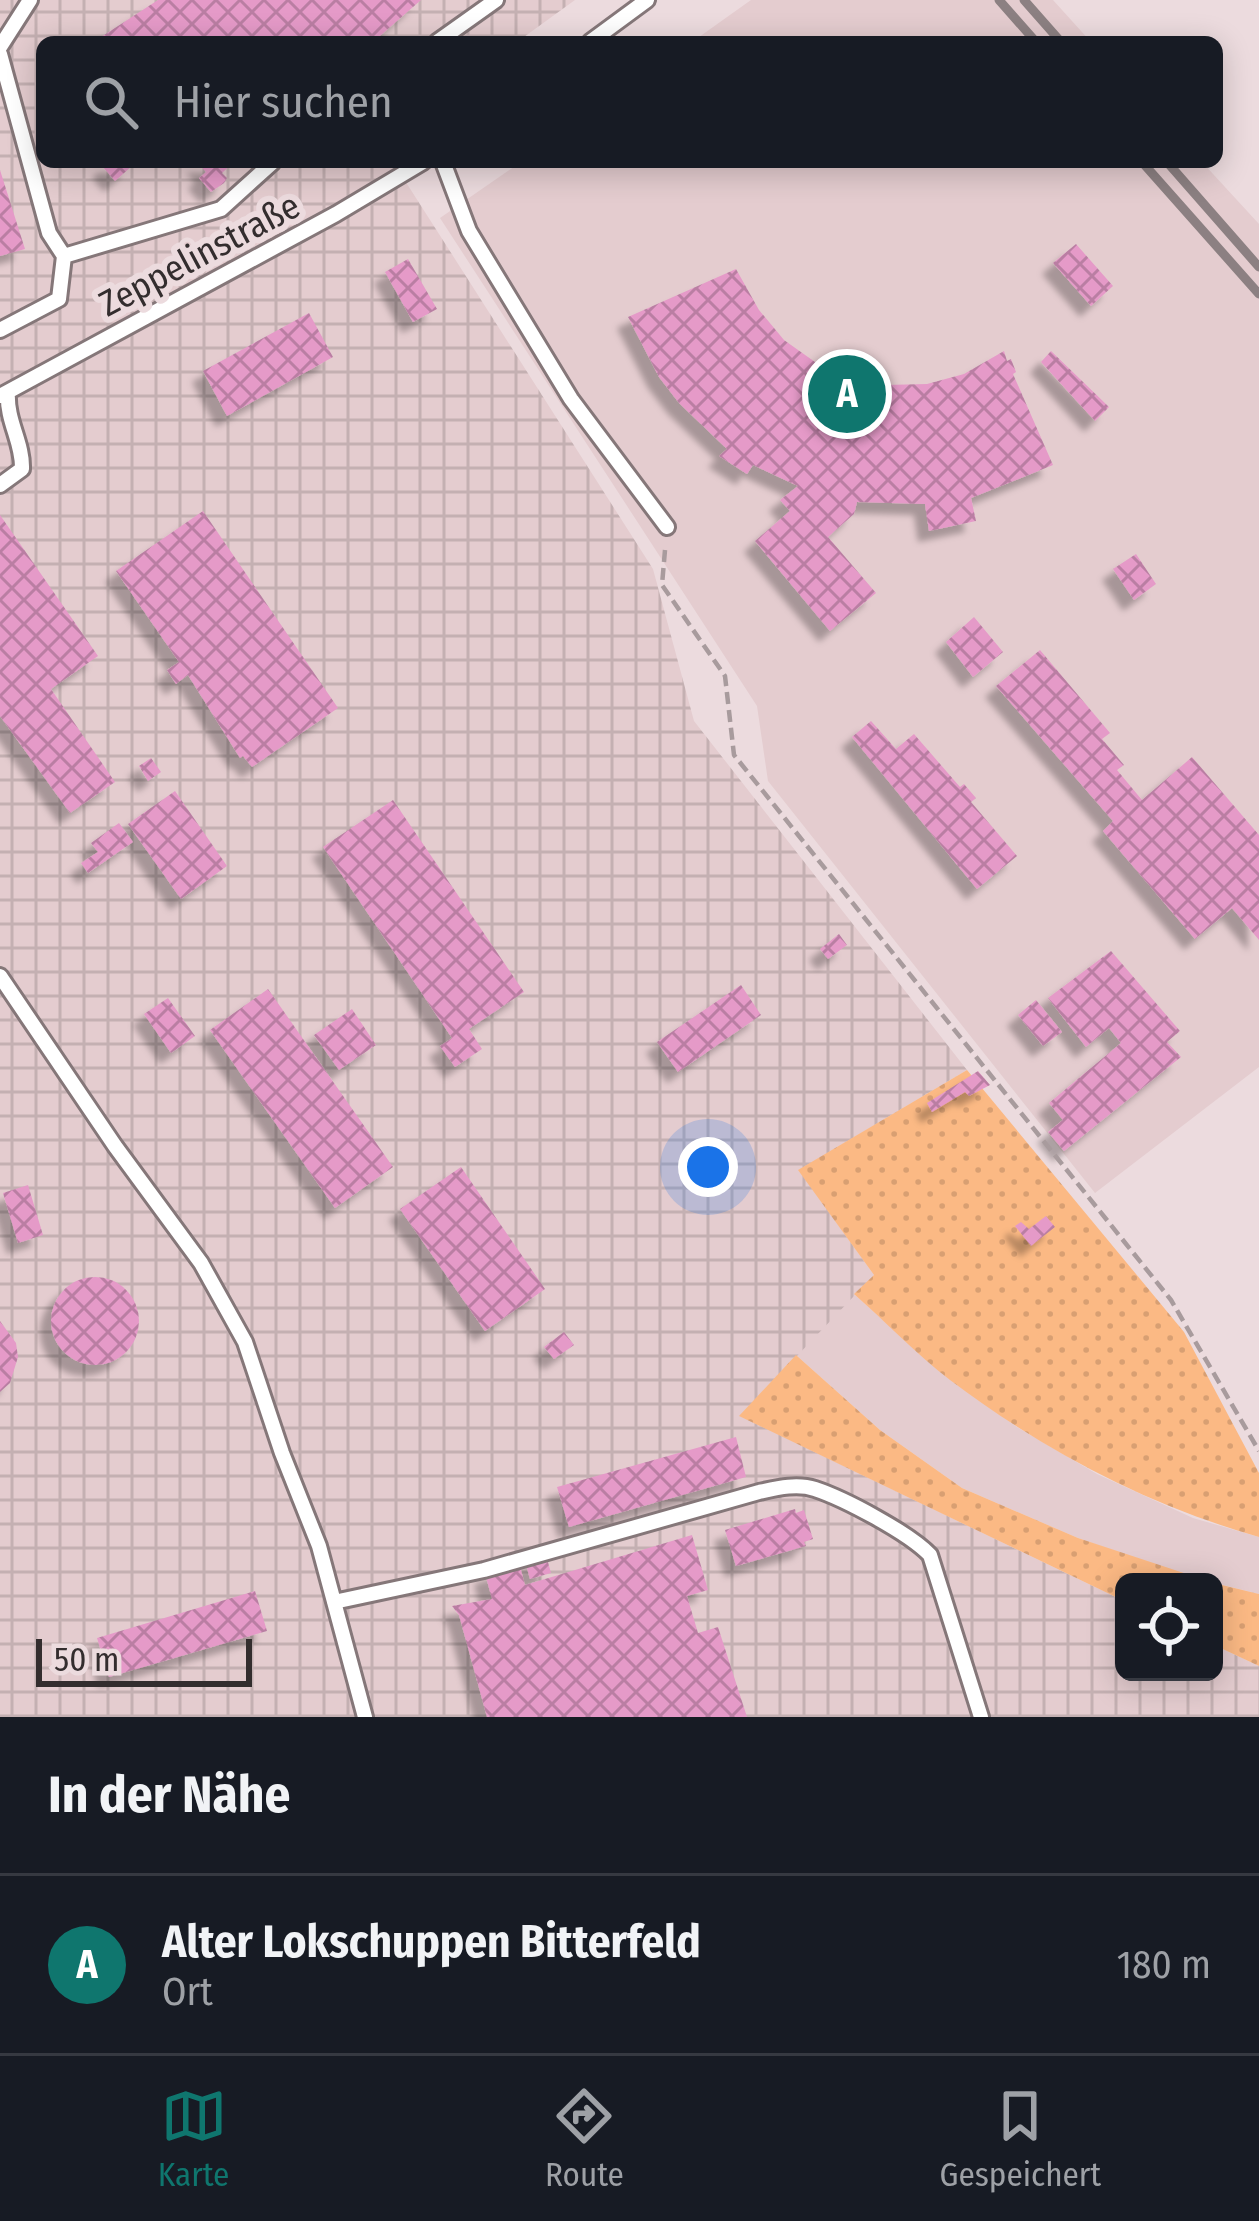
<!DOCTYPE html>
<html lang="de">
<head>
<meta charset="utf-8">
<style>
	body { margin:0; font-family:"Fira Sans Condensed",sans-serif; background:#242831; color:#f1f3f6 }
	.controls { position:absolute; right:36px; bottom:36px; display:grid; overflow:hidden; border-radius:18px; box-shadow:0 6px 30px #0003 }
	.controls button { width:108px; height:108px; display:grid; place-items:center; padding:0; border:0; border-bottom:3px solid #363941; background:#171b24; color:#f1f3f6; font:60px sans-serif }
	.scale { position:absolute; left:36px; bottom:30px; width:216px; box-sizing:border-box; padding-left:12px; border:6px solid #332d2e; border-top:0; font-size:33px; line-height:42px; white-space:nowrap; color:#332d2e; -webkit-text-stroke:9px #ecdbde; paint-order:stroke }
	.you { position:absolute; left:708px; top:1167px; width:42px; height:42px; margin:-30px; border:9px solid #fff; border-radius:50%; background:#1a73e8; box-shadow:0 0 0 18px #1a73e833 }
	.badge { display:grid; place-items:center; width:78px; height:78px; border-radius:50%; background:#0f766e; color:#fff; font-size:39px; font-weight:700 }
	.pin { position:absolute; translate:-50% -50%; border:6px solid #fff; box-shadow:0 3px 12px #0006 }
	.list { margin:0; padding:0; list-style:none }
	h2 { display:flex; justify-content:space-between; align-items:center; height:156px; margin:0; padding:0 48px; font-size:51px }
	h2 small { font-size:39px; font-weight:400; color:#9ea1a6 }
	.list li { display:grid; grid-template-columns:78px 1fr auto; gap:36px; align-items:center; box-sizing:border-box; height:180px; padding:0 48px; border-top:3px solid #363941 }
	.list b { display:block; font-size:45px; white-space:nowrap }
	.list p { margin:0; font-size:39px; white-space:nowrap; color:#9ea1a6 }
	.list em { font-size:39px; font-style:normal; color:#9ea1a6 }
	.icon { flex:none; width:66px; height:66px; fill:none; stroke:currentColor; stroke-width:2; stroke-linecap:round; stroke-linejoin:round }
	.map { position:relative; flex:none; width:1259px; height:1717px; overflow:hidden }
	.search { position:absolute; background:#171b24; box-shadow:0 6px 30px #0003; left:36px; right:36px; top:36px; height:132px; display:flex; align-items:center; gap:30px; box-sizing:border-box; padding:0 42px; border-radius:18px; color:#9ea1a6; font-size:45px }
	.sheet { height:336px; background:#171b24 }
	nav { display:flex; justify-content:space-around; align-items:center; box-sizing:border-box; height:168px; border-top:3px solid #363941; background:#171b24; font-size:33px; color:#9ea1a6 }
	nav a { display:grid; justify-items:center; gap:6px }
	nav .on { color:#0f766e }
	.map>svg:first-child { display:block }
	.built { fill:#e4cccf }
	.industrial { fill:url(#industrial-grid) }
	.grass { fill:url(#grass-dots) }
	.building { fill:url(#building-cross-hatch); filter:url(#shadow) }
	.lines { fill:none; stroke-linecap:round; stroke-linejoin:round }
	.lane-casing { stroke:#857779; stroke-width:20 }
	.path { stroke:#a89b9d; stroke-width:4.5; stroke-dasharray:12 6; stroke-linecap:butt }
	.lane { stroke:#fff; stroke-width:14 }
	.rail { stroke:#8c8082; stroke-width:9 }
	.labels { text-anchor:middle; stroke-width:12; stroke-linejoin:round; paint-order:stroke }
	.street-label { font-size:36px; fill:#332d2e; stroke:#ecdbde }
</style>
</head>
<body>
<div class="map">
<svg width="1259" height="1717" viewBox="0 0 1259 1717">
	<defs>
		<pattern id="industrial-grid" width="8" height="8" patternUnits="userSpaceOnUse" patternTransform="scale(3)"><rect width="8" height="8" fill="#e4cccf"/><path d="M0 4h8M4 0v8" fill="none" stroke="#c4b0b2"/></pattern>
		<pattern id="grass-dots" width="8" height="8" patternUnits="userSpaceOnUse" patternTransform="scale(3)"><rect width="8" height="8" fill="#fbb984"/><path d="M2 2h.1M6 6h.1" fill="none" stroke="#d89f72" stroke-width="1.8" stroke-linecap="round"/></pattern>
		<pattern id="building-cross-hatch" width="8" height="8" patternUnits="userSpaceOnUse" patternTransform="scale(3)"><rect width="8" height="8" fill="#e59ac8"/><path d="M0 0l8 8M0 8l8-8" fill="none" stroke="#ba7ea3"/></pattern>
		<filter id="shadow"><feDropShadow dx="-11" dy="11" stdDeviation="3" flood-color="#0004"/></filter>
	</defs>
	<rect width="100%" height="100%" fill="#ecdbde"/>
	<path class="built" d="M751,0H1053L1091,42H692Z
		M521,162H1202L1259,224V1067L1095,1193L768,781L757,706L440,218Z
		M854,1294L948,1378L1017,1427L1097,1474L1193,1518L1259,1537V1594L1183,1575L1078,1538L962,1488L880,1430L796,1355Z"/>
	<path class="industrial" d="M0,0H575L517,42H42V162H393L653,569L694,721L967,1070L799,1170L874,1275L740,1416L1124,1601V1672H1214V1645L1259,1666V1717H0Z"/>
	<path class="grass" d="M967,1070L1184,1332L1259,1473V1537C1147,1505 1043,1450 950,1380C916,1354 886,1322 854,1294L874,1275L798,1170Z
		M796,1355L880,1430L962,1488L1078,1538L1211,1582H1124V1601L739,1416Z
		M1214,1583L1259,1594V1666L1214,1645Z"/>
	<path class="building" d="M158,0H421L373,42L98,39Z
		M109,162H128L132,166L115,181L103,167Z
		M197,162H234L222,173L227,178L224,183L211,192L199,178L206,172Z
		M0,170L25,249L0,256Z
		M1076,244L1113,286L1091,306L1053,263Z
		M408,259L437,309L413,322L385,272Z
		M736,269L759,310L784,340L815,362L849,378L885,385L927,384L964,374L1004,351L1007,361L1011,359L1016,372L1013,374L1053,465L971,498L976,521L929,531L925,504L857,502L854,514L828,537L876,593L830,631L755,541L790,511L780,500L798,486L753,465L747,474L719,456L727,449L679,403L659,377L628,317Z
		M309,313L333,357L227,416L203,371Z
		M1051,351L1109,407L1095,421L1041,362Z
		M203,511L338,708L252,767L243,756L240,758L188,675L176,684L167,670L179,662L116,571Z
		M0,515L98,656L51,689L115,782L70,813L0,716Z
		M1136,554L1156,584L1134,600L1113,569Z
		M974,617L1003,652L973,677L946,642Z
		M1040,650L1110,733L1102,739L1124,765L1117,770L1142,800L1192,757L1259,835V940L1232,908L1195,939L1103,831L1113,821L996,686Z
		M871,721L896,749L914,734L960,787L964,784L976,798L971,802L1017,856L977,889L852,737Z
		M151,758L161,772L148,781L139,766Z
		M175,791L227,866L181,899L128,824Z
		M393,800L524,992L469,1029L482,1049L455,1067L440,1046L452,1038L323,847Z
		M119,823L133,842L88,873L81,863L98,852L91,843Z
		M839,934L847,945L828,959L820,949Z
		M1111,951L1180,1031L1167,1042L1181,1057L1064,1151L1048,1132L1063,1120L1049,1103L1121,1043L1109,1028L1086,1047L1048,998Z
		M741,985L761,1015L678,1072L657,1042Z
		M268,989L393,1167L335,1208L210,1030Z
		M168,998L195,1036L171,1053L144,1014Z
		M1036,1000L1062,1032L1043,1046L1018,1015Z
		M352,1009L376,1045L339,1070L314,1035Z
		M978,1071L990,1085L969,1096L965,1092L932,1112L927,1103Z
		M461,1167L545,1289L485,1331L400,1209Z
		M28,1185L43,1235L18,1243L3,1193Z
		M1046,1216L1055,1227L1031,1246L1015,1226L1021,1222L1029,1229Z
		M51 1321a44 44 0 1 1 88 0a44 44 0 1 1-88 0Z
		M0,1321L16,1343L18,1357L10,1383L0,1392Z
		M564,1332L574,1345L554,1359L544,1347Z
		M736,1437L746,1477L569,1527L557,1487Z
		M795,1509L796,1513L804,1510L813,1539L804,1542L806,1546L736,1566L725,1530Z
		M692,1535L708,1590L687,1596L698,1633L718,1627L747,1717H487L459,1615L452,1606L492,1599L485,1573L519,1563L525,1585Z
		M546,1555L551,1573L530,1579L525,1561Z
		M255,1591L267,1631L109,1677L97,1638Z"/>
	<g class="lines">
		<g class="lane-casing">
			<path id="lane" d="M437,42L496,0
				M590,42L647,0
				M0,47L30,0
				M0,54L49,233L64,256
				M443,162L469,231L571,399L667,527
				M0,330L59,299L64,256L221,209L273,162
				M0,396L336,214L423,162
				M0,485L22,469C23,442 6,421 8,392
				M0,976L115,1146L201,1263L245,1342L282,1453L319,1546L365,1717
				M334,1602L484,1570L759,1492C777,1488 797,1483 815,1489C845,1499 909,1533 930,1555L981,1717"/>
		</g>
		<path class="path" d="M665,550L662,585L725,676L734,755L1171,1300L1259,1451"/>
		<use href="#lane" class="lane"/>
		<path class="rail" d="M999,0L1036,42
			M1024,0L1061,42
			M1142,162L1259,294
			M1167,162L1259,267"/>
	</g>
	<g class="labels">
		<g class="street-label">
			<text transform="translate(199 254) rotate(-28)" y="13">Zeppelinstraße</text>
		</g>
	</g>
</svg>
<div class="controls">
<button><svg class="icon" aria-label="locate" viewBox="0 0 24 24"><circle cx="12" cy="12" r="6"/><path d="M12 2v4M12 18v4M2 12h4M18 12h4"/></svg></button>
</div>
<div class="scale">50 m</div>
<div class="you"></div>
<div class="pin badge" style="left:847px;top:394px">A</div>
<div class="search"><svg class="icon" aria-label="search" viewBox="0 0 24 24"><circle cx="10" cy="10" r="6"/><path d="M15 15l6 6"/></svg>Hier suchen</div>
</div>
<section class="sheet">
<h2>In der Nähe<small></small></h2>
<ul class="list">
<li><span class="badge">A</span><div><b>Alter Lokschuppen Bitterfeld</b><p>Ort</p></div><em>180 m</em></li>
</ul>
</section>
<nav>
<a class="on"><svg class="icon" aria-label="map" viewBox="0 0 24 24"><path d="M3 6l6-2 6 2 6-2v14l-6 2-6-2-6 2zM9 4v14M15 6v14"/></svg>Karte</a>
<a><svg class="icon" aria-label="directions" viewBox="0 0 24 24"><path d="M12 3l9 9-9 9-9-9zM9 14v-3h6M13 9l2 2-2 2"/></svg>Route</a>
<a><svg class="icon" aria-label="saved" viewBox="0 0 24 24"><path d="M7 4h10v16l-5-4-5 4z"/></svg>Gespeichert</a>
</nav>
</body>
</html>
